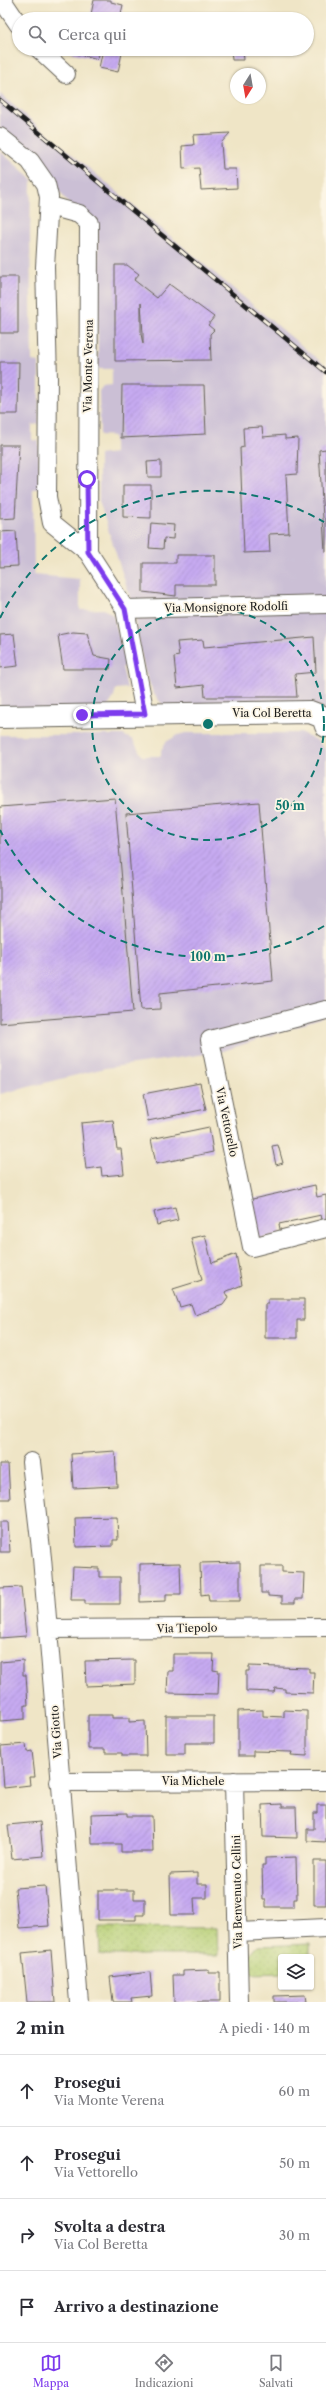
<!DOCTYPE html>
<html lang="it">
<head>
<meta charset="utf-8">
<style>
	body { margin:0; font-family:"Libre Caslon Text",serif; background:#f2f2f3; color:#2b2b33 }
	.controls { position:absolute; right:12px; bottom:12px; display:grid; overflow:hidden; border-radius:4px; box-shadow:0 1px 3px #0004 }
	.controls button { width:36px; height:36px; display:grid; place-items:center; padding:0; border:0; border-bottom:1px solid #e1e1e2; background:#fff; color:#2b2b33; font:20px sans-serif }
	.compass { position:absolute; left:230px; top:68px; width:36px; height:36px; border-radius:50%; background:#fff; box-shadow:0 1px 3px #0004; rotate:191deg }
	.stop { position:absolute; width:12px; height:12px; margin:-9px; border:3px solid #7c3aed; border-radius:50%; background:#fff }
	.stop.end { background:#7c3aed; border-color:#fff; box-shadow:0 1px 4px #0008 }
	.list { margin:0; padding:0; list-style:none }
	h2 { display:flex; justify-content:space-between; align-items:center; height:52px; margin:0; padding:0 16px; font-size:17px }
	h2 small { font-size:13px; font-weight:400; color:#7c7c81 }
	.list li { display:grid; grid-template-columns:26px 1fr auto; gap:12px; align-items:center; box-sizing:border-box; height:72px; padding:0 16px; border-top:1px solid #e1e1e2 }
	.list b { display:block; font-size:15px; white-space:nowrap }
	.list p { margin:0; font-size:13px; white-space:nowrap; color:#7c7c81 }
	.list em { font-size:13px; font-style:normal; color:#7c7c81 }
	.icon { flex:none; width:22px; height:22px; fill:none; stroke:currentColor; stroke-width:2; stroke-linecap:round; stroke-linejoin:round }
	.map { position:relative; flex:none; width:326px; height:2002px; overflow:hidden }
	.search { position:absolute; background:#fff; box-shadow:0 1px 3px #0004; left:12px; right:12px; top:12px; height:44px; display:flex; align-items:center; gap:10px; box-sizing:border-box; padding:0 14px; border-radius:22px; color:#7c7c81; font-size:15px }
	.sheet { height:340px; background:#fff }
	nav { display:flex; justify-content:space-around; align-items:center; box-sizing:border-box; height:56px; border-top:1px solid #e1e1e2; background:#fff; font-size:11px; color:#7c7c81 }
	nav a { display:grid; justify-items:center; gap:2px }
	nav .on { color:#7c3aed }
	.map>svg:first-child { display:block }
	.industrial { fill:#cbbfd5 }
	.grass { fill:url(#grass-dots); stroke:#697648 }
	.building { fill:url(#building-hatch); fill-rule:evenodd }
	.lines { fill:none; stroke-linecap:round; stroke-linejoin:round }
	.street-casing { stroke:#666258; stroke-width:20 }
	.secondary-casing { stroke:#666258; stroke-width:24 }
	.street { stroke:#fff; stroke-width:18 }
	.secondary { stroke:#fff; stroke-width:22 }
	.rail-casing { stroke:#1c1c1c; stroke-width:4.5 }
	.rail { stroke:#fcf5e5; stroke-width:3; stroke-dasharray:9; stroke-linecap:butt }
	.route { stroke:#7c3aed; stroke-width:5 }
	.ring { fill:none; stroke:#0f766e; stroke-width:2; stroke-dasharray:7 5 }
	.labels { text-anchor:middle; stroke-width:3.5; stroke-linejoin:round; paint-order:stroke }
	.street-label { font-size:11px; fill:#1c1c1c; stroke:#fcf5e5 }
	.centre { fill:#0f766e; stroke:#fcf5e5; stroke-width:2 }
	.ring-label { font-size:12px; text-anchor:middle; font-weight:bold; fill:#0f766e; stroke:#fcf5e5; stroke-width:3.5; stroke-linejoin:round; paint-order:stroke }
</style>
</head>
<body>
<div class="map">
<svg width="326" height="2002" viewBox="0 0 326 2002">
	<defs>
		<pattern id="grass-dots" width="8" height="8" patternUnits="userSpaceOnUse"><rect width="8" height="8" fill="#b6cf74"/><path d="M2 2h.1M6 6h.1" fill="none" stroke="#9cb164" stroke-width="1.8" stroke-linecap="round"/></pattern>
		<pattern id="building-hatch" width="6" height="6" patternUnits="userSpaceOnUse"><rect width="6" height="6" fill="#c6aaf1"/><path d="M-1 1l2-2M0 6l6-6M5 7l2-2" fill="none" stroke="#aa92ce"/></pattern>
	</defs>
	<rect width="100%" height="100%" fill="#fcf5e5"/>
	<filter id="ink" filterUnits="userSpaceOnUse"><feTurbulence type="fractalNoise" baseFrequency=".025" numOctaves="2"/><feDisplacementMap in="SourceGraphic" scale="8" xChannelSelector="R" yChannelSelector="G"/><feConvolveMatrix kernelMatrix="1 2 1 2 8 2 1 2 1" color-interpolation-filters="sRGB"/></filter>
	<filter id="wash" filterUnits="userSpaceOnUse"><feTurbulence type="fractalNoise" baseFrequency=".012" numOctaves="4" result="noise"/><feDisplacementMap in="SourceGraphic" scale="16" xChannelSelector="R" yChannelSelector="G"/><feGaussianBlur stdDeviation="0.9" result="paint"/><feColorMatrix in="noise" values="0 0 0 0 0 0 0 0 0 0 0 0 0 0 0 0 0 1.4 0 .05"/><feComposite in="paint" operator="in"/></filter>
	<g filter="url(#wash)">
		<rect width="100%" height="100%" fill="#efe5c6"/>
		<path class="industrial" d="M0,94L326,366V709H166L153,693L144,668L135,622L137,619L99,501V455L114,453V436L100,435L99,391L103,386L112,385V369H98V230L74,212L51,179L0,130Z
			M0,151L33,180L31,182L30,236L32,361L39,362V424L32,425V440L39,441V488L33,489L34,575L80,579V610L104,609L113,615L127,666L122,667L127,688L116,689L113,699L106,709L0,715Z
			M186,733H302L318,741L326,751V1017L220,1052L105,1068L0,1094V735H123L133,740L142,756H161V750L166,742L178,735Z"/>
		<path class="grass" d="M99,1927L217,1928L218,1955H100Z
			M310,1944V1957H281V1973L251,1974L250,1955L258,1946Z"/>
		<g id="blocks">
			<path class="building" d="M94,0H111V2L123,5L120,18L108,16L107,19H90Z
				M53,14L70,18V19H51Z
				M60,49H100L98,59Z
				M103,49L122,53L118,72L99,68Z
				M231,49H243L244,60H232Z
				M230,133L221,143L223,169H236L237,188L201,190L199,168L183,169L182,146L194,145L193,135Z
				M115,265H127L139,274L134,280L157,298L169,284L214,317L208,325L214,330L210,334L211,360L115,361ZM141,303L143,334V344L141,334Z
				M0,277H18V333H0Z
				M0,362H19L18,414H0Z
				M122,385H204L206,434L121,438Z
				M262,427L263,437L285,435V439L298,438L297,474L286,475L289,533L269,534L270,552L244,553L240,448L244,447L243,428Z
				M0,445H19L15,518L0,519Z
				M326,449V552H325L319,450Z
				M161,461V477H148L147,462Z
				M123,485H151V518L123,517Z
				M151,523L174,525L173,539L164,538L163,549L149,548Z
				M16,531L18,566L0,567V532Z
				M176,555H215V585H176V596L143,592V563H176Z
				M73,632L87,633L94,656L111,659L110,669H63L58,635Z
				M14,634L18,666L0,668V635Z
				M314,637L316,672L295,674L297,697H205L204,685L177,688L174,657L179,656L177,642L203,640L204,647Z
				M115,798L133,1012L0,1023V807Z
				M259,802L273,981L160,993V1009L141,1010L126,813Z
				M200,1083L206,1109L148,1121L143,1094Z
				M113,1120L117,1149H121L124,1174L102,1176L101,1167L86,1169L81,1123Z
				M209,1127L213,1152L156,1164L151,1139Z
				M278,1145L283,1163L276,1165L272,1146Z
				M315,1185L317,1197L326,1195V1224H323L321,1215L279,1224L281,1234L257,1239L248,1200Z
				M175,1207L178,1220L157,1225L154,1212Z
				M205,1235L212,1263L236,1254L242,1285L225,1292L228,1298L223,1305L195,1315L191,1304L180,1307L173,1289L202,1280L191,1238Z
				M268,1299H304V1320H297V1338H265V1304H268Z
				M115,1451L117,1486L73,1488L71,1454Z
				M0,1464H8L10,1499H0Z
				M117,1517L118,1540H113V1546L76,1547L75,1518Z
				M0,1522H8L10,1552H0Z
				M240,1562V1601H209L208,1594L201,1595L200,1563Z
				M180,1563L181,1594H166V1601L140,1602V1564Z
				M261,1566H282V1572L304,1573L303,1599H295V1603H282V1597L268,1596V1593H261Z
				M73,1567L99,1568V1577H120V1604H85V1600H71Z
				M21,1587L26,1636L0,1638V1588Z
				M173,1654H214L213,1670L219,1671L218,1694L167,1693L168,1671H173Z
				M23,1660V1675H26L28,1705H25V1719L0,1721V1662Z
				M135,1660V1684L86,1686L85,1661Z
				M249,1666L309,1668V1672H314L313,1693L285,1692V1689L275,1688L274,1692L246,1691V1671H249Z
				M263,1710V1716L284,1717V1710L307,1711V1756L291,1755L292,1752L253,1751V1756H238V1711Z
				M88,1715H112V1718H129V1722L145,1721L146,1756H122V1753H105V1749H88Z
				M166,1716H214V1743H185V1754H166Z
				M26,1744L27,1752L32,1751L35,1777H29L30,1785L4,1788L1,1746Z
				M282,1804V1807H296L297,1838L263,1837L262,1805Z
				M317,1805H326V1842L307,1841V1829H314V1813H317Z
				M127,1813V1816H152L153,1852H121V1844H92L91,1814Z
				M40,1822L43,1856L12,1859L8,1825Z
				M296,1857L297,1899H294V1907H266V1900H263L262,1865H265V1858Z
				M314,1861H326V1905H314Z
				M197,1873V1884H207V1898H194L195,1915H171L170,1874Z
				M45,1886L49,1926L19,1928L15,1888Z
				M98,1890H134V1899H145V1915H136V1920H98Z
				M51,1950L55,2002H27L22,1953Z
				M209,1970V1973H220V2002H174L173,1975H183V1971Z
				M150,1972L152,1996L131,1998L132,2002H113L110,1977Z
				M305,1995L306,2002H274V1996Z"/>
		</g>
	</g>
	<g filter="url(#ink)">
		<use href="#blocks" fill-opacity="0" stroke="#666258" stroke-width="1"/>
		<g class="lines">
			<g class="street-casing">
				<path id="street" d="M2,0L19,25
					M39,49L66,74
					M0,137L30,161L46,184L49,197L45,267L48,379L47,497L52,523L88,552L125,609L145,714
					M50,206L79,214L89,223L88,552
					M125,609L326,604
					M326,1010L210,1040L252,1247L326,1228
					M31,1462L42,1558L79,2002
					M48,1629L326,1627
					M234,1781L239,2002
					M59,1782L326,1781
					M238,1932L326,1928"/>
			</g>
			<g class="secondary-casing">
				<path id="secondary" d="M0,717L310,712L323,717L326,726"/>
			</g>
			<use href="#street" class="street"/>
			<use href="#secondary" class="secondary"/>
			<g class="rail-casing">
				<path id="rail" d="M0,100L326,372"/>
			</g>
			<use href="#rail" class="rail"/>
		</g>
	</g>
	<g class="lines" filter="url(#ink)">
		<path class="route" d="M82,715L145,714L125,609L88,552L87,479"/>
	</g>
	<g class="ring">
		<circle cx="208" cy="724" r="116"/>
		<path d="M324 926A233 233 0 0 1 0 830M0 618A233 233 0 0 1 324 522"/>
	</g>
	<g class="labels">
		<g class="street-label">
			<text transform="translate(88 366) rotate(-89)" y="4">Via Monte Verena</text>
			<text transform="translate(226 607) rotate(-1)" y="4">Via Monsignore Rodolfi</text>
			<text x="272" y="717">Via Col Beretta</text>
			<text transform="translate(227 1122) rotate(78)" y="4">Via Vettorello</text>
			<text transform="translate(187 1628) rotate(-1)" y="4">Via Tiepolo</text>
			<text transform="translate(56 1732) rotate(-94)" y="4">Via Giotto</text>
			<text x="193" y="1785">Via Michele</text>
			<text transform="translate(237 1892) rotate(-91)" y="4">Via Benvenuto Cellini</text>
		</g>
	</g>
	<circle cx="208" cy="724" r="6" class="centre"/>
	<g class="ring-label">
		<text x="290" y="810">50 m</text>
		<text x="208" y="961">100 m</text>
	</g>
</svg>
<div class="controls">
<button><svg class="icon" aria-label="layers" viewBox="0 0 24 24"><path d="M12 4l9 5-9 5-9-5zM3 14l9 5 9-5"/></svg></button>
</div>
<svg class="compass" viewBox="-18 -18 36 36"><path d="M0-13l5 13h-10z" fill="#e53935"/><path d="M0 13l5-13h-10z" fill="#7c7c81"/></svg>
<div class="stop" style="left:87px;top:479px"></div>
<div class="stop end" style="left:82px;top:715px"></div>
<div class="search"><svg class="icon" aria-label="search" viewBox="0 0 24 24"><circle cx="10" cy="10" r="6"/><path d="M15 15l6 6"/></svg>Cerca qui</div>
</div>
<section class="sheet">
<h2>2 min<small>A piedi · 140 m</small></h2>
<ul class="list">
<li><svg class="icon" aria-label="ahead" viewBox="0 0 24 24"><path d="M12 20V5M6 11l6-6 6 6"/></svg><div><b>Prosegui</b><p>Via Monte Verena</p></div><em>60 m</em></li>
<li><svg class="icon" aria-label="ahead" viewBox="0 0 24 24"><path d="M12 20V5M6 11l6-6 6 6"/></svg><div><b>Prosegui</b><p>Via Vettorello</p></div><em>50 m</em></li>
<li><svg class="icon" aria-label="right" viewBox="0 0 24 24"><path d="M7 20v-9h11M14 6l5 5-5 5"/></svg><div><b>Svolta a destra</b><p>Via Col Beretta</p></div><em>30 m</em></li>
<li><svg class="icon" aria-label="arrive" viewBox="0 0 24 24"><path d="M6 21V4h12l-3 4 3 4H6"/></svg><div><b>Arrivo a destinazione</b></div></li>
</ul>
</section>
<nav>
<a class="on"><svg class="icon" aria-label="map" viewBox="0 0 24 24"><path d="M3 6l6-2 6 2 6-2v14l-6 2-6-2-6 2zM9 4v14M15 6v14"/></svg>Mappa</a>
<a><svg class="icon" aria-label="directions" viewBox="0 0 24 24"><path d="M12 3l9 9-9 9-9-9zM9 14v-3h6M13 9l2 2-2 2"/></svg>Indicazioni</a>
<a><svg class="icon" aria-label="saved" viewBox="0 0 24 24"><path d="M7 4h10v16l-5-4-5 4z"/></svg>Salvati</a>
</nav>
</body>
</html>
